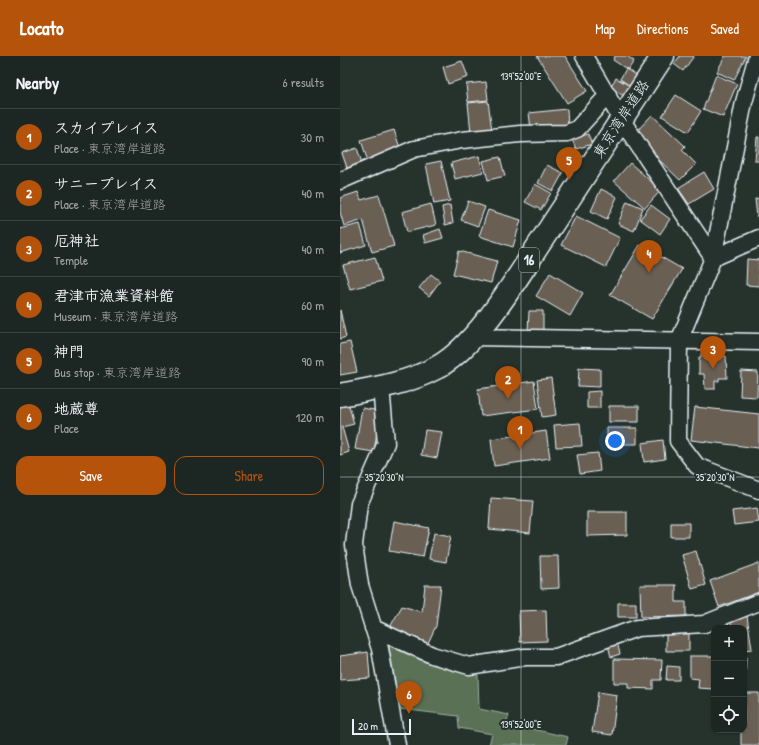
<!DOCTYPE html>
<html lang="en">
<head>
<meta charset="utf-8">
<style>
	body { margin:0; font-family:"Patrick Hand","Klee One",sans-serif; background:#252e2a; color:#f1f3f6 }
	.controls { position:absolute; right:12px; bottom:12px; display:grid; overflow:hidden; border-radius:8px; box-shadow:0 1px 3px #0004 }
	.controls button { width:36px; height:36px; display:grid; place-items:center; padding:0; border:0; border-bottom:1px solid #3a4340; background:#1c2622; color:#f1f3f6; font:20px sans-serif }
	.scale { position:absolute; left:12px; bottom:10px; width:59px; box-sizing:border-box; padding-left:4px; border:2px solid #e8f1f8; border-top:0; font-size:11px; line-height:14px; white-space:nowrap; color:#e8f1f8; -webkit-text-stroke:3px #26332d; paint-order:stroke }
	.you { position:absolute; left:275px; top:385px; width:14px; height:14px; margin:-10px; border:3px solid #fff; border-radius:50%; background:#1a73e8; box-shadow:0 0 0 6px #1a73e833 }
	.badge { display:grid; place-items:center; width:26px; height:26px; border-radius:50%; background:#b45309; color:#fff; font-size:13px; font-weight:700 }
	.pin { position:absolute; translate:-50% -33px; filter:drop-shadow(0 1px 2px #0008) }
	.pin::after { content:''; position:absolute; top:21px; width:14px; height:12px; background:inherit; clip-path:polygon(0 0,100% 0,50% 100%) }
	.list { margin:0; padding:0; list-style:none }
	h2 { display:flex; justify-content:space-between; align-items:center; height:52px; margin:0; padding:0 16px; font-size:17px }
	h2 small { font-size:13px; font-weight:400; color:#a0a5a5 }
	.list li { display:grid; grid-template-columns:26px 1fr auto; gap:12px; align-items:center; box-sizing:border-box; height:56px; padding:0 16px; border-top:1px solid #3a4340 }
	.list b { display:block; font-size:15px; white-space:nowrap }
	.list p { margin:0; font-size:13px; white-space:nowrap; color:#a0a5a5 }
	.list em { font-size:13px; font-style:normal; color:#a0a5a5 }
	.actions { display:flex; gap:8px; padding:12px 16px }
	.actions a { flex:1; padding:9px 0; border:1px solid #b45309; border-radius:12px; text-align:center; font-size:14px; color:#b45309 }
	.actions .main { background:#b45309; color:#fff }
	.icon { flex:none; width:22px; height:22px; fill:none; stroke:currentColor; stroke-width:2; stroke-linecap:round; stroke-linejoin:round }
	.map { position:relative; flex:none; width:419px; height:689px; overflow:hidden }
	header { display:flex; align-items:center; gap:24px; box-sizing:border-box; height:56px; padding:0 20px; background:#b45309; color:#fff }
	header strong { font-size:19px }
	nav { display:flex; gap:22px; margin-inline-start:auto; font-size:14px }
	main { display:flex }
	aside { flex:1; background:#1c2622 }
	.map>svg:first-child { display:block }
	.green { fill:#5a7156; stroke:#a1b1a7 }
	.building { fill:#695f53; stroke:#e8f1f8 }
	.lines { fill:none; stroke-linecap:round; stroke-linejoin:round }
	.street-casing { stroke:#e8f1f8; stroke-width:19 }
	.highway-casing { stroke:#e8f1f8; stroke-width:25 }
	.street { stroke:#26332d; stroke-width:16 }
	.highway { stroke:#26332d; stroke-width:22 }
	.ticks { fill:none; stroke:#e8f1f8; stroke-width:1; stroke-opacity:0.45 }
	.labels { text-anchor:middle; stroke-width:4; stroke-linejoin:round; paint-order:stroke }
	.shield { fill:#26332d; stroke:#aeb8bb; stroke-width:1 }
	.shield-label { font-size:14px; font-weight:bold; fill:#e8f1f8 }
	.street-label { font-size:15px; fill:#e8f1f8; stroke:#26332d }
	.ticks-label { font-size:10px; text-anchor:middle; fill:#e8f1f8; stroke:#26332d; stroke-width:4; stroke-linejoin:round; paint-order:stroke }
</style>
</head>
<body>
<header>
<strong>Locato</strong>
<nav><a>Map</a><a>Directions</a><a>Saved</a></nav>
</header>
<main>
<aside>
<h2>Nearby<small>6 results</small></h2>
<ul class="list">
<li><span class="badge">1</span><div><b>スカイプレイス</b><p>Place · 東京湾岸道路</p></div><em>30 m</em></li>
<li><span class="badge">2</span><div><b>サニープレイス</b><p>Place · 東京湾岸道路</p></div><em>40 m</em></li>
<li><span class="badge">3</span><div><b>厄神社</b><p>Temple</p></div><em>40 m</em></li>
<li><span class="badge">4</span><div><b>君津市漁業資料館</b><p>Museum · 東京湾岸道路</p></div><em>60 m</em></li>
<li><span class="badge">5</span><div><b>神門</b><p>Bus stop · 東京湾岸道路</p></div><em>90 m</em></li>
<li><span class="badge">6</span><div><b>地蔵尊</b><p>Place</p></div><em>120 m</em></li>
</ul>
<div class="actions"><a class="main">Save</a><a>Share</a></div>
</aside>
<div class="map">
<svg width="419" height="689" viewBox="0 0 419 689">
	<rect width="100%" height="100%" fill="#26332d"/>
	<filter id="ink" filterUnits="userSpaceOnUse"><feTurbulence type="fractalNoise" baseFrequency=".025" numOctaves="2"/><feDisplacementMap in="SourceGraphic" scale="8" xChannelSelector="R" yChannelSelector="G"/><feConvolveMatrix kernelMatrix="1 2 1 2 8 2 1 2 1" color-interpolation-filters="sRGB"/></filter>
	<g filter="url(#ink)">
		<path class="green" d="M49,590C78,603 106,616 138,619L139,653L169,659L166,669L187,672L228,681L226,689H149L152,678L119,672L118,660L60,653Z"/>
		<path class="building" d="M197,0H225L247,35L227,47Z
			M275,0H287L294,5L288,14L273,4Z
			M340,0H354L343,15L334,8Z
			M385,0H406L394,24L377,16Z
			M122,5L128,21L108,28L103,11Z
			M286,13L302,23L295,33L280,23Z
			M376,19L397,28L383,61L363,53Z
			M276,22L292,31L285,41L270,31Z
			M146,26L148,44L128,46L126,28Z
			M336,39L361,55L348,76L322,60Z
			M148,45L152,75L131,77L128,47Z
			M227,53L228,70L191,73L189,57Z
			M312,59L345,90L342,94L356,108L340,124L293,79Z
			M54,74L61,95L28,106L21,84Z
			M248,78L252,88L236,93L232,83Z
			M417,81H419V105H415Z
			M17,92L22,107L7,112L2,97Z
			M139,100L143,116L115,123L111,107Z
			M160,101L165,120L148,124L143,105Z
			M101,105L110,145L94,148L86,108Z
			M290,107L321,134L305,152L274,125Z
			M207,109L223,117L213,135L198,127Z
			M364,116L374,133L349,148L338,132Z
			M195,128L211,137L201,154L185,146Z
			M261,133L277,141L267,163L251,155Z
			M18,136L21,144L39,139L54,190L32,196L23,164L4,170L0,156V142Z
			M419,142V161H417L415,143Z
			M128,145L145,151L138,170L121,164Z
			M287,145L303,152L294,175L278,168Z
			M91,148L96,169L67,176L62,156Z
			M110,149L113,167L105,169L102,151Z
			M311,149L330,163L320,178L300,163Z
			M148,154L181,164L173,191L139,180Z
			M236,160L280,182L266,211L221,189Z
			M20,168L26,189L0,197V173Z
			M100,173L103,182L85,187L83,179Z
			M300,189L342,213L312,263L270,239Z
			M119,195L157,205L151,227L113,218Z
			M35,201L42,225L10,233L3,209Z
			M407,203L419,204V230L406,229Z
			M210,217L243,237L230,260L196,240Z
			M91,218L100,225L89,240L79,232Z
			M0,254L6,281L0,283Z
			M189,255H203V276H188Z
			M10,286L17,316L0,319V288Z
			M361,297H371V300H386L387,322H379V325H375V333H365L364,318H359V301H361Z
			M239,312L260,313V331L238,330Z
			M401,315L418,316L417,341L400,340Z
			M211,322L216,359L202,361L197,324Z
			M194,325L198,353L141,360L138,333Z
			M260,335V352H247V336Z
			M8,346L14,368L2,371L9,396L0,399V348Z
			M269,350H299V366H269Z
			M355,351L419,358V392L351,384Z
			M22,352L40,355L34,396L15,393Z
			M240,367L242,390L216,391L214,369Z
			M267,372H297V388H267Z
			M85,374L102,376L97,402L81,399Z
			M206,375L210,402L154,410L151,383Z
			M323,384L325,403L304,406L302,387Z
			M258,397L260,415L240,418L237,399Z
			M151,442L193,445L190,477L149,473Z
			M417,452L419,466L394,469L392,455Z
			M247,456H287V479L247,480Z
			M54,465L89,472L83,501L49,495Z
			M331,467H349V481H331Z
			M94,477L111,480L106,506L89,503Z
			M356,495L366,529L352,533L342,499Z
			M200,500H218L219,532L201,533Z
			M419,507V536L379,551L370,525Z
			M85,529H101L96,570L87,589L50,571L62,550L82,556Z
			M300,529H336V546H346V560L301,561Z
			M278,547H296V561H278Z
			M206,554L207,585L180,586L179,555Z
			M407,560L412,593L404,594V572H392L390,563Z
			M326,571L349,572V595H326Z
			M277,586L280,598L271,601L268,589Z
			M28,596L30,622L0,624V600Z
			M350,600H374V633L358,632L359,623L350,622Z
			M404,601H406L405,634L404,633Z
			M274,603L322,604L321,624H313V633L288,632V627H274Z
			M327,610L339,611V624H326Z
			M258,636L277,639L272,679L252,676Z
			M404,637H419V689H401V674H404Z"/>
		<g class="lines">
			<g class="street-casing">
				<path id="street" d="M244,0L281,63L373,202
					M417,0L404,46L373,202L339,285L338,385L357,410L419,434
					M0,125L74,93L122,84L180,78L227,77L237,73L268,39
					M373,202L419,182
					M132,281L419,286
					M41,331L46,387L19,448L14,489L20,529L40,593L57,689
					M33,572L92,599L129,610L185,601H216L297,572L364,568L419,546"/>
			</g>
			<g class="highway-casing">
				<path id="highway" d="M0,339C32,333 66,328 96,312C136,291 175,225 200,187C241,125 282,62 323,0"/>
			</g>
			<use href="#street" class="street"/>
			<use href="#highway" class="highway"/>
		</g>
	</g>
	<path class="ticks" d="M181,0V689M0,421H419"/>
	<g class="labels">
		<rect class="shield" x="179" y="192" width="20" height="24" rx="3"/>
		<g class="shield-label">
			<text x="189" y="209">16</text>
		</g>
		<g class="street-label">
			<text transform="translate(281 63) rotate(-57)" y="5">東京湾岸道路</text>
		</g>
	</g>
	<g class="ticks-label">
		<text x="181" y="24">139°52'00"E</text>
		<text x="44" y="425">35°20'30"N</text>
		<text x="375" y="425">35°20'30"N</text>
		<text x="181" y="672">139°52'00"E</text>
	</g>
</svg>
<div class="controls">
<button>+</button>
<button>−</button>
<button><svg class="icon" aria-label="locate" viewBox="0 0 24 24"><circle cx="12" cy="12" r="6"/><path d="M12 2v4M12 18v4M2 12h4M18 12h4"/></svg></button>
</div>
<div class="scale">20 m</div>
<div class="you"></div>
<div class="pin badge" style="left:180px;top:393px">1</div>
<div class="pin badge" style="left:168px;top:343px">2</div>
<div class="pin badge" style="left:373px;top:313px">3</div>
<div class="pin badge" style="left:309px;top:217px">4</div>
<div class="pin badge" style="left:229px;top:124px">5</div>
<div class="pin badge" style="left:69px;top:658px">6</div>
</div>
</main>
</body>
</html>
